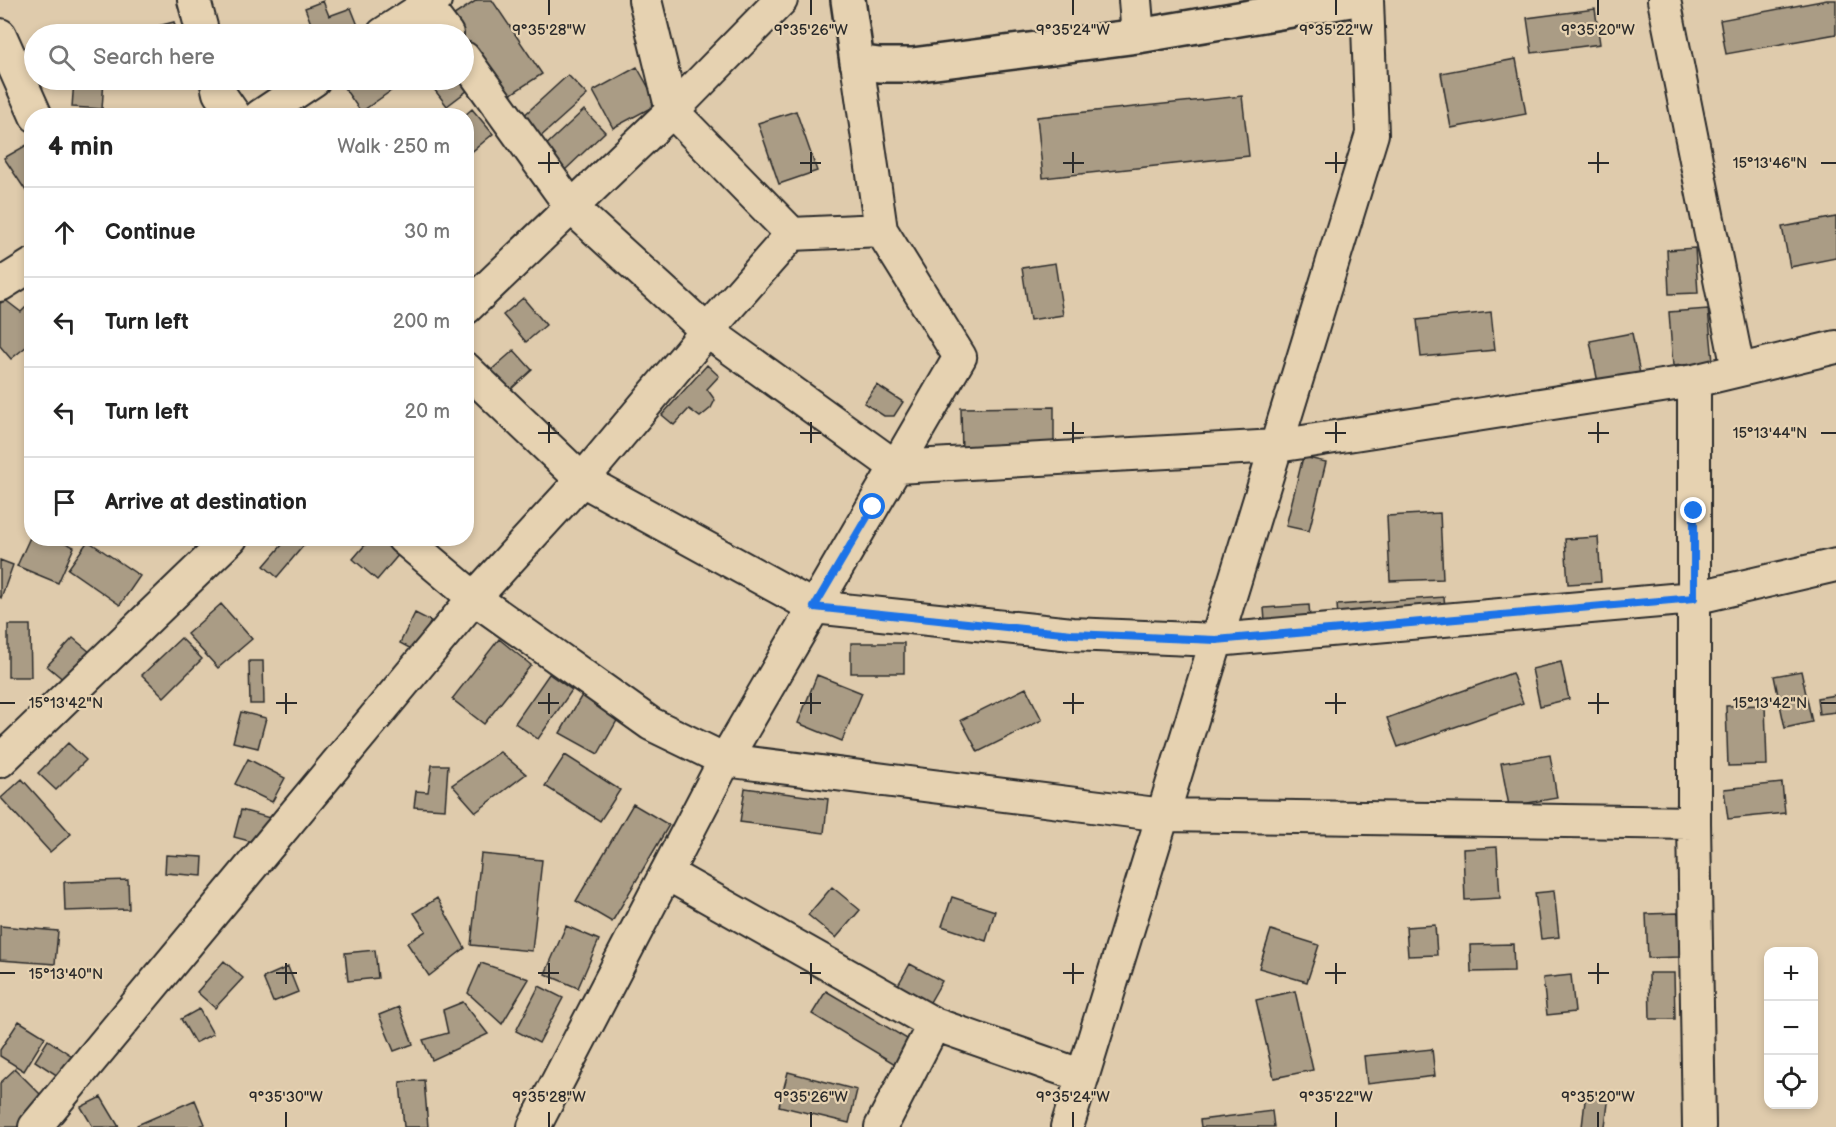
<!DOCTYPE html>
<html lang="en">
<head>
<meta charset="utf-8">
<style>
	body { margin:0; font-family:"Balsamiq Sans",sans-serif; background:#f6f6f6; color:#222 }
	.controls { position:absolute; right:18px; bottom:18px; display:grid; overflow:hidden; border-radius:12px; box-shadow:0 3px 9px #0003 }
	.controls button { width:54px; height:54px; display:grid; place-items:center; padding:0; border:0; border-bottom:2px solid #e0e0e0; background:#fff; color:#222; font:30px sans-serif }
	.stop { position:absolute; width:18px; height:18px; margin:-14px; border:4px solid #1a73e8; border-radius:50%; background:#fff }
	.stop.end { background:#1a73e8; border-color:#fff; box-shadow:0 2px 6px #0008 }
	.list { margin:0; padding:0; list-style:none }
	h2 { display:flex; justify-content:space-between; align-items:center; height:78px; margin:0; padding:0 24px; font-size:26px }
	h2 small { font-size:20px; font-weight:400; color:#767676 }
	.list li { display:grid; grid-template-columns:39px 1fr auto; gap:18px; align-items:center; box-sizing:border-box; height:90px; padding:0 24px; border-top:2px solid #e0e0e0 }
	.list b { display:block; font-size:22px; white-space:nowrap }
	.list em { font-size:20px; font-style:normal; color:#767676 }
	.icon { flex:none; width:33px; height:33px; fill:none; stroke:currentColor; stroke-width:2; stroke-linecap:round; stroke-linejoin:round }
	.map { position:relative; flex:none; width:1836px; height:1127px; overflow:hidden }
	.search { position:absolute; background:#fff; box-shadow:0 3px 9px #0003; left:24px; top:24px; width:450px; height:66px; display:flex; align-items:center; gap:15px; box-sizing:border-box; padding:0 21px; border-radius:33px; color:#767676; font-size:22px }
	.panel { position:absolute; background:#fff; box-shadow:0 3px 9px #0003; left:24px; top:108px; width:450px; height:438px; border-radius:24px }
	.map>svg:first-child { display:block }
	.building { fill:#aa9c85; stroke:#2b2b2b; stroke-width:1.5 }
	.lines { fill:none; stroke-linecap:round; stroke-linejoin:round }
	.minor-casing { stroke:#2b2b2b; stroke-width:36 }
	.tertiary-casing { stroke:#2b2b2b; stroke-width:38 }
	.minor { stroke:#e6d2b1; stroke-width:32 }
	.tertiary { stroke:#e6d2b1; stroke-width:33 }
	.route { stroke:#1a73e8; stroke-width:8 }
	.ticks { fill:none; stroke:#2b2b2b; stroke-width:2 }
	.ticks-label { font-size:15px; text-anchor:middle; fill:#2b2b2b; stroke:#e6d2b1; stroke-width:4.5; stroke-linejoin:round; paint-order:stroke }
</style>
</head>
<body>
<div class="map">
<svg width="1836" height="1127" viewBox="0 0 1836 1127">
	<rect width="100%" height="100%" fill="#dfcbac"/>
	<filter id="ink" filterUnits="userSpaceOnUse"><feTurbulence type="fractalNoise" baseFrequency=".0167" numOctaves="2"/><feDisplacementMap in="SourceGraphic" scale="12" xChannelSelector="R" yChannelSelector="G"/><feConvolveMatrix kernelMatrix="1 2 1 2 8 2 1 2 1" color-interpolation-filters="sRGB"/></filter>
	<g filter="url(#ink)">
		<path class="building" d="M477,0H492L542,74L499,102L464,48V34H454L445,21Z
			M1827,0H1836V34L1726,54L1720,20Z
			M323,1L329,16L351,8L359,28L343,34H315L305,8Z
			M1595,9L1600,44L1532,53L1527,18Z
			M174,22L177,34H139L138,31Z
			M1516,59L1526,114L1451,128L1441,73Z
			M637,67L658,104L613,128L593,91Z
			M568,75L587,95L538,139L520,119Z
			M74,80H104L102,109L72,107Z
			M344,80H404L405,81L361,112L340,82Z
			M427,80H460L468,90L447,106Z
			M1242,96L1249,156L1043,178L1037,117Z
			M472,109L493,134L469,154L466,152V116H464Z
			M584,110L605,132L564,171L543,148Z
			M796,111L817,171L779,184L758,123Z
			M32,142V200L4,158Z
			M1836,217V258L1790,267L1782,227Z
			M1695,248L1698,293L1669,294L1667,250Z
			M1055,263L1063,315L1030,320L1022,268Z
			M523,298L546,325L526,342L503,315Z
			M4,299L21,312L30,303L32,305V342L11,359L0,346V304Z
			M1708,309L1713,362L1673,366L1669,312Z
			M1491,312L1495,350L1421,357L1417,320Z
			M1632,333L1640,374L1598,383L1590,341Z
			M514,350L532,370L508,392L489,372Z
			M707,365L719,376L707,389L715,400L711,408L700,417L689,409L674,425L662,415Z
			M877,385L903,402L894,416H884L864,403Z
			M1054,407V454L962,455L961,408Z
			M1303,457L1326,462L1309,531L1286,526Z
			M1440,513L1443,579L1390,581L1387,516Z
			M32,533V538H56L74,547L58,583L17,566Z
			M1598,537L1601,582L1568,584L1565,539Z
			M288,538H297L304,545L277,577L264,566Z
			M371,538H383L400,553L377,580L353,559Z
			M88,541L140,576L120,605L68,569Z
			M0,560L13,565L1,598L0,597Z
			M1444,597L1446,618L1339,626L1337,605Z
			M221,604L252,639L218,668L187,634Z
			M1309,605L1311,630L1266,634L1264,608Z
			M415,613L431,621L415,651L400,643Z
			M8,625H30L31,677H8Z
			M73,638L96,657L71,686L47,666Z
			M181,638L202,659L164,697L142,675Z
			M499,639L531,665L484,724L452,699Z
			M851,643H904V673H851Z
			M249,661H263L264,704H250Z
			M1561,662L1569,699L1540,706L1532,669Z
			M1801,671L1812,722L1785,728L1774,676Z
			M1512,673L1523,703L1398,747L1387,718Z
			M549,674L572,690L538,739L515,723Z
			M817,675L862,693L842,741L798,723Z
			M1026,688L1042,720L978,752L961,720Z
			M582,695L619,717L598,754L560,733Z
			M1836,695V712L1819,714L1817,698Z
			M1765,705L1767,765L1728,766L1726,706Z
			M241,712L266,718L258,748L233,742Z
			M68,743L86,760L56,790L38,773Z
			M500,752L526,774L476,812L452,785Z
			M565,755L620,790L600,821L545,786Z
			M1550,755L1557,798L1509,806L1501,763Z
			M248,759L285,778L272,802L235,784Z
			M432,765H448L445,809L414,807L416,791L428,792Z
			M22,779L71,834L50,852L1,798Z
			M1782,783L1785,813L1728,819L1724,789Z
			M745,788L828,799L824,833L740,822Z
			M633,804L669,825L612,922L576,901Z
			M241,810L270,818L264,845L234,837Z
			M1497,847L1500,898L1465,900L1463,849Z
			M481,854L542,860L532,951L471,945Z
			M166,855L203,857L202,876L165,873Z
			M128,880L129,909L65,911L64,882Z
			M832,887L860,910L836,938L808,915Z
			M1554,891L1559,937L1541,939L1535,893Z
			M952,897L995,911L986,941L942,926Z
			M437,898L465,948L429,976L407,943L426,931L414,913Z
			M1678,913L1680,957L1648,958L1646,914Z
			M1435,925L1437,955L1408,956L1406,927Z
			M0,926L58,931L55,964L0,960Z
			M566,926L599,940L578,988L545,974Z
			M1271,930L1319,945L1307,982L1259,968Z
			M1513,944L1514,971L1471,972L1470,945Z
			M375,950L378,978L348,981L345,953Z
			M224,961L243,978L215,1008L197,992Z
			M481,963L529,979L502,1024L468,993Z
			M910,964L942,981L926,1009L894,992Z
			M288,967L298,992L273,1002L263,978Z
			M1649,973H1674L1675,1019H1650Z
			M1571,975L1575,1012L1547,1015L1543,978Z
			M539,986L563,998L539,1043L516,1031Z
			M826,991L914,1043L900,1067L812,1014Z
			M1295,991L1313,1070L1274,1078L1256,1000Z
			M463,1002L488,1034L432,1060L423,1040L448,1033L443,1010Z
			M399,1007L413,1044L394,1051L379,1015Z
			M199,1009L213,1034L195,1043L181,1019Z
			M19,1021L45,1037L24,1071L0,1056V1050Z
			M48,1040L75,1058L61,1078L35,1061Z
			M1432,1049L1435,1076L1367,1084L1364,1056Z
			M15,1069L46,1100L17,1127H0V1083Z
			M788,1072L857,1090L849,1123L779,1106Z
			M424,1080L428,1127H404L400,1082Z
			M1586,1092L1609,1095L1605,1127H1582Z
			M101,1097L119,1127H93L81,1107Z
			M195,1100L205,1124L197,1127H137V1125Z
			M1272,1111L1274,1127H1201L1200,1120Z"/>
		<g class="lines">
			<g class="minor-casing">
				<path id="minor" d="M194,0L203,34
					M425,0L426,6L447,34
					M645,0L672,111L792,234
					M1135,0L1138,36
					M1664,0L1738,369
					M383,34L435,0
					M0,35L36,116
					M464,58L572,208L707,331L896,467L1277,446L1694,381L1836,347
					M216,80L219,93L235,116
					M260,116L314,80
					M0,285L32,265
					M466,308L672,111L781,0
					M466,369L582,480L814,607L1072,634L1216,640L1694,598L1836,565
					M1694,381V823L1699,1127
					M403,538L474,598L651,724L725,760L1164,815L1694,823
					M0,761L231,538
					M666,873L934,1024L1083,1076
					M35,1127L474,598L582,480L707,331L792,234L881,230
					M534,1127L725,760L960,357L881,230L857,62
					M881,1127L934,1024
					M1067,1127L1372,134L1367,0"/>
			</g>
			<g class="tertiary-casing">
				<path id="tertiary" d="M848,0L857,62L879,65H912L1138,36L1351,0"/>
			</g>
			<use href="#minor" class="minor"/>
			<use href="#tertiary" class="tertiary"/>
		</g>
	</g>
	<g class="lines" filter="url(#ink)">
		<path class="route" d="M873,507L814,607L1072,634L1216,640L1694,598V511"/>
	</g>
	<path class="ticks" d="M549,0V15M811,0V15M1073,0V15M1336,0V15M1598,0V15M549,152V173M811,152V173M1073,152V173M1336,152V173M1598,152V173M538,163H559M800,163H821M1063,163H1084M1325,163H1346M1588,163H1609M1821,163H1836M549,422V443M811,422V443M1073,422V443M1336,422V443M1598,422V443M538,433H559M800,433H821M1063,433H1084M1325,433H1346M1588,433H1609M1821,433H1836M286,693V714M549,693V714M811,693V714M1073,693V714M1336,693V714M1598,693V714M0,703H15M276,703H297M538,703H559M800,703H821M1063,703H1084M1325,703H1346M1588,703H1609M1821,703H1836M286,963V984M549,963V984M811,963V984M1073,963V984M1336,963V984M1598,963V984M0,973H15M276,973H297M538,973H559M800,973H821M1063,973H1084M1325,973H1346M1588,973H1609M286,1112V1127M549,1112V1127M811,1112V1127M1073,1112V1127M1336,1112V1127M1598,1112V1127"/>
	<g class="ticks-label">
		<text x="549" y="35">9°35'28"W</text>
		<text x="811" y="35">9°35'26"W</text>
		<text x="1073" y="35">9°35'24"W</text>
		<text x="1336" y="35">9°35'22"W</text>
		<text x="1598" y="35">9°35'20"W</text>
		<text x="1770" y="168">15°13'46"N</text>
		<text x="1770" y="438">15°13'44"N</text>
		<text x="66" y="708">15°13'42"N</text>
		<text x="1770" y="708">15°13'42"N</text>
		<text x="66" y="979">15°13'40"N</text>
		<text x="286" y="1102">9°35'30"W</text>
		<text x="549" y="1102">9°35'28"W</text>
		<text x="811" y="1102">9°35'26"W</text>
		<text x="1073" y="1102">9°35'24"W</text>
		<text x="1336" y="1102">9°35'22"W</text>
		<text x="1598" y="1102">9°35'20"W</text>
	</g>
</svg>
<div class="controls">
<button>+</button>
<button>−</button>
<button><svg class="icon" aria-label="locate" viewBox="0 0 24 24"><circle cx="12" cy="12" r="6"/><path d="M12 2v4M12 18v4M2 12h4M18 12h4"/></svg></button>
</div>
<div class="stop" style="left:873px;top:507px"></div>
<div class="stop end" style="left:1694px;top:511px"></div>
<div class="search"><svg class="icon" aria-label="search" viewBox="0 0 24 24"><circle cx="10" cy="10" r="6"/><path d="M15 15l6 6"/></svg>Search here</div>
<section class="panel">
<h2>4 min<small>Walk · 250 m</small></h2>
<ul class="list">
<li><svg class="icon" aria-label="ahead" viewBox="0 0 24 24"><path d="M12 20V5M6 11l6-6 6 6"/></svg><div><b>Continue</b></div><em>30 m</em></li>
<li><svg class="icon" aria-label="left" viewBox="0 0 24 24"><path d="M17 20v-9H6M10 6l-5 5 5 5"/></svg><div><b>Turn left</b></div><em>200 m</em></li>
<li><svg class="icon" aria-label="left" viewBox="0 0 24 24"><path d="M17 20v-9H6M10 6l-5 5 5 5"/></svg><div><b>Turn left</b></div><em>20 m</em></li>
<li><svg class="icon" aria-label="arrive" viewBox="0 0 24 24"><path d="M6 21V4h12l-3 4 3 4H6"/></svg><div><b>Arrive at destination</b></div></li>
</ul>
</section>
</div>
</body>
</html>
